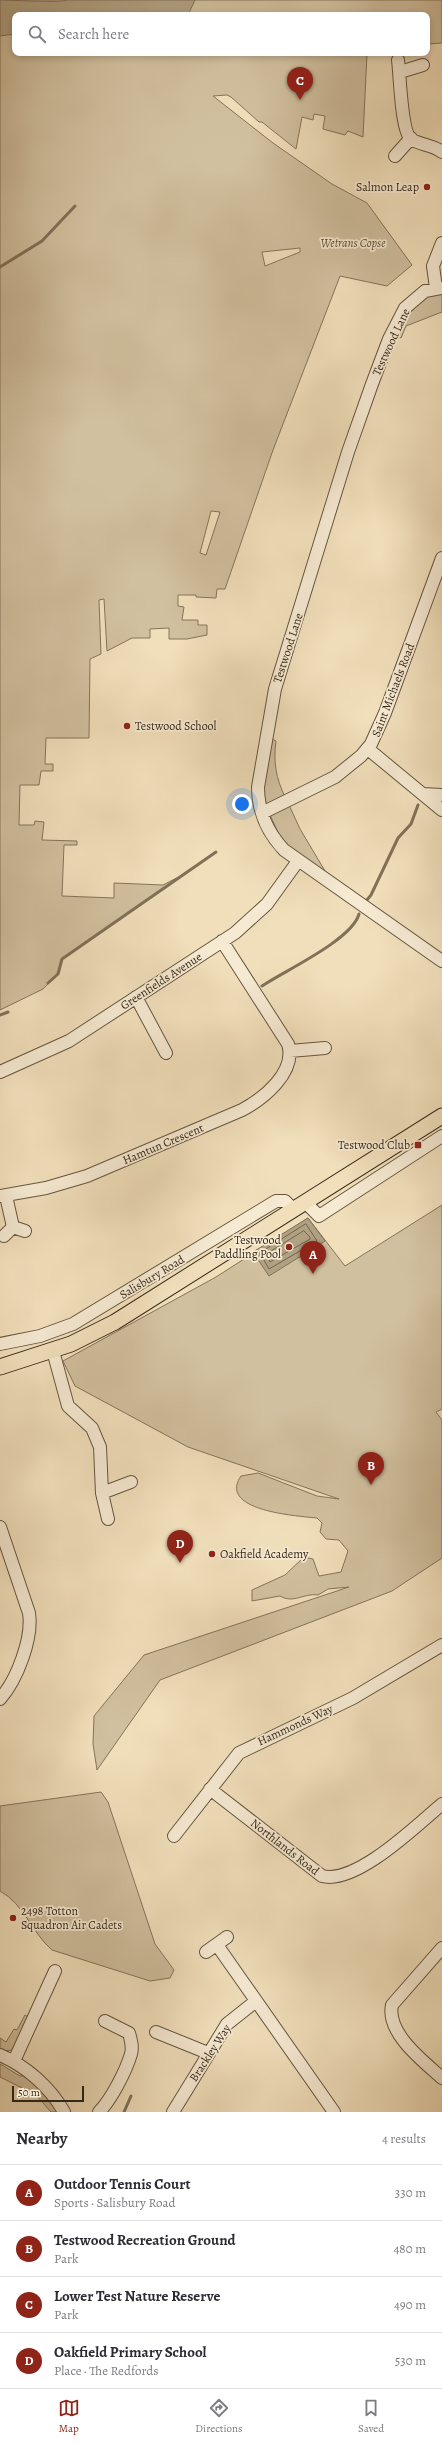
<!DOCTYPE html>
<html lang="en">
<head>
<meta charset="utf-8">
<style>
	body { margin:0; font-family:Alegreya,serif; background:#f2f2f3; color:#2b2b33 }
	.scale { position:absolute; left:12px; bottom:10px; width:72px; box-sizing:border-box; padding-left:4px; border:2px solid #362817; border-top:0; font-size:11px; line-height:14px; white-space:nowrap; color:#362817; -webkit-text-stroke:3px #f6ead3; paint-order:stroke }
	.you { position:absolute; left:242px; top:804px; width:14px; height:14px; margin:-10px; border:3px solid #fff; border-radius:50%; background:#1a73e8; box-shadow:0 0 0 6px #1a73e833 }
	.badge { display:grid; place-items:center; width:26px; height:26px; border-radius:50%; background:#8f2418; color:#fff; font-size:13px; font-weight:700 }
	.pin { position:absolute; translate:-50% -33px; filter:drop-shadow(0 1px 2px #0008) }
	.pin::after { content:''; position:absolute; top:21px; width:14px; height:12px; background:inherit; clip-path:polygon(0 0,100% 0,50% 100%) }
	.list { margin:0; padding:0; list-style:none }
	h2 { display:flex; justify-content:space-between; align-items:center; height:52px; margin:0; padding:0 16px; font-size:17px }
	h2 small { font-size:13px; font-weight:400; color:#7c7c81 }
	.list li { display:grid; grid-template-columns:26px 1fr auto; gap:12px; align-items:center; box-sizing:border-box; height:56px; padding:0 16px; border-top:1px solid #e1e1e2 }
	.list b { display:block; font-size:15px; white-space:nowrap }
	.list p { margin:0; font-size:13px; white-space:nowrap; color:#7c7c81 }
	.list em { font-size:13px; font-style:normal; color:#7c7c81 }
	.icon { flex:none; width:22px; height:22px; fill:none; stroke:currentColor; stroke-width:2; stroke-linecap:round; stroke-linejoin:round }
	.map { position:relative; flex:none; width:442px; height:2112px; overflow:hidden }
	.search { position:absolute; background:#fff; box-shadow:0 2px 6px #0003; left:12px; right:12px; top:12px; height:44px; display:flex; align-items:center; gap:10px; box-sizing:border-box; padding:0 14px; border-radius:8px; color:#7c7c81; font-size:15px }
	.sheet { height:276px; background:#fff }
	nav { display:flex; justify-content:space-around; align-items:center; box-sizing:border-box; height:56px; border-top:1px solid #e1e1e2; background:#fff; font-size:11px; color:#7c7c81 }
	nav a { display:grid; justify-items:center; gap:2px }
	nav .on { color:#8f2418 }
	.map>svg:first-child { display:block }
	.green { fill:#d1c09f; stroke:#84745b; fill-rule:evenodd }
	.water { fill:#b1a183; stroke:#807158 }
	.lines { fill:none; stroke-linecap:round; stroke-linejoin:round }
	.shore { stroke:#74644d; stroke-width:1 }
	.stream { stroke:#807158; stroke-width:3 }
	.minor-casing { stroke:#655640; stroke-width:14 }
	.major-casing { stroke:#362817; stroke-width:17 }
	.minor { stroke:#f6ead3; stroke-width:12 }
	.major { stroke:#f1dfbb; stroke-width:15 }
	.poi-dot { fill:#8f2418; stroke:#f6ead3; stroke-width:1.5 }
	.labels { text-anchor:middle; stroke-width:3.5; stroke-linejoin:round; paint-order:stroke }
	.poi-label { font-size:12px; fill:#362817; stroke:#f6ead3; text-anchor:end }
	.park-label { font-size:12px; font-style:italic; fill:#5d4e39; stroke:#f6ead3 }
	.street-label { font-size:12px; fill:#362817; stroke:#f6ead3 }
</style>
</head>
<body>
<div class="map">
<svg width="442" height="2112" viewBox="0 0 442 2112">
	<rect width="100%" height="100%" fill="#f1dfbb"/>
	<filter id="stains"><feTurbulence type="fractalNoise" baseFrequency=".005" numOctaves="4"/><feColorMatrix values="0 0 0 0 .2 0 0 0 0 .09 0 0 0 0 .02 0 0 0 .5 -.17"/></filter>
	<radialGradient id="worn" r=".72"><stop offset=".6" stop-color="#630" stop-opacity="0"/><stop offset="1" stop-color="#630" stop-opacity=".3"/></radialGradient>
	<path class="green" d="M0,0H442V43L427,44V15H15V53H423L424,55L367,54L363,137L348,131L345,135L323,129L325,116L314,114L313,120L302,117L296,149L262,122H259L231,97L227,95L213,96L273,143L332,184L367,203L412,265L387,286L340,276L273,450L225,589H217L216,598L196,597V595H178V606L184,607L182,620H198V625H207V635L187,639H169V628L150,629V638H132L107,651L104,599L99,600L101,654L90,659L89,738H46L45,764H53V771H41L39,785H20L19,825H34L35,821L44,822L42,840L77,841V845H64L62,896L114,898V883L163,885L188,872L62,959L58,974L43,989L0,1010ZM300,248V252L265,266L262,252ZM211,511L220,512L206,555L200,553Z
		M442,292V312L406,326L401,338L397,335C408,313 415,297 442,292Z
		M272,739L276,741C273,762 276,778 285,797L266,805L263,790Z
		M289,805L300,829L328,876L282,841L270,815Z
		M442,1205V1409L436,1412L442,1420V1558L392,1591L160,1680L97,1770L93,1744L94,1716L144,1655L349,1587L328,1589L318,1595C303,1593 294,1604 280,1596L252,1601V1590L285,1575L304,1557L313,1559L319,1576L341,1572L348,1551L339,1540L326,1539L320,1532L322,1523L317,1518C298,1516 217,1511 241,1476L258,1473L317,1496L339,1499L188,1447L75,1386L63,1361L216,1277L308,1218L345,1266Z
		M101,1792L108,1802L155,1944L174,1970L170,1978L150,1981L52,1950C32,1933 24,1904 0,1891V1806Z
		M25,2015L28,2017L23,2026L26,2029L13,2050L0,2051V2038L6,2042L14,2029L17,2030Z
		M0,2064L20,2076H26L40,2088L58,2112H51L36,2095L0,2077Z"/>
	<path class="water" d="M0,0C10,0 64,3 67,0H195L188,15H15V34L0,36Z
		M308,1218L325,1241L269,1276L253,1252Z"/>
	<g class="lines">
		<path class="shore" d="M306,1224L317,1241L269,1269L260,1253Z
			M304,1231L310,1237V1239L270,1262L267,1254Z"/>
		<path class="stream" d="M0,267L42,241L75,206
			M366,901L371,895L398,838L411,824L418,805
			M48,983L58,974L62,959L216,852
			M262,986C284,971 352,940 359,914
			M0,1015L8,1012
			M124,2112L131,2096"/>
		<g class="minor-casing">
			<path id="minor" d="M398,60C400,74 401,131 411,139C420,145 433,145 442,152
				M400,72L423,65
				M395,156L411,138
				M436,288L433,266L442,243
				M442,288L425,291L405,308L389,339L372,384L348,452L275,689L258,787C258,811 268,833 284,850L442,961
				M368,749L442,810
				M423,794L442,795
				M262,813L335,777L361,756L371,744L385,713L442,558
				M136,997L166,1053
				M290,1051L325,1048
				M0,1072L69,1041L235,933L267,904L298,861
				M0,1196L46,1188L87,1176L242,1110C263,1099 297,1072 288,1044L222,941
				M6,1196L13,1227L25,1231
				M306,1203L319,1216L442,1136
				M4,1236L13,1227
				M0,1344L40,1336L73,1324L276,1201H285L294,1210
				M53,1351L68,1406L92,1428L100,1447L102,1493L108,1519
				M102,1493L131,1482
				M0,1527L29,1613C33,1638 17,1680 0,1699
				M210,1789L322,1876C356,1885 417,1825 442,1804
				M174,1836L239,1753L353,1698L442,1645
				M217,1945L334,2112
				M442,1948L392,2005C386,2033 423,2061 442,2078
				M206,1952L227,1937
				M156,2032L208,2053
				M0,2055C26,2066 50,2087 64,2112
				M14,2061L55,1971
				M99,2112C111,2100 126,2071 131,2054C133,2047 131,2040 129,2033L105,2021
				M173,2112L227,2024L256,2001"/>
		</g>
		<g class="major-casing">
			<path id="major" d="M0,1367L71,1344L115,1322L442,1116"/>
		</g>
		<use href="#minor" class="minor"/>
		<use href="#major" class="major"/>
	</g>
	<g class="poi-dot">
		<circle cx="427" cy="187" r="4"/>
		<circle cx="127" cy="726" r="4"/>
		<rect x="414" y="1141" width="8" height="8" rx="2"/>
		<circle cx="289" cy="1247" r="4"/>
		<circle cx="212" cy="1554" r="4"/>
		<circle cx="13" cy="1918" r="4"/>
	</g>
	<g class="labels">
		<g class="poi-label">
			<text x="419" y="191">Salmon Leap</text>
			<text x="135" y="730" text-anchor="start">Testwood School</text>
			<text x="410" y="1149">Testwood Club</text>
			<text x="281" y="1244">Testwood<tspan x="281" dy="14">Paddling Pool</tspan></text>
			<text x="220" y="1558" text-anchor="start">Oakfield Academy</text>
			<text x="21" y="1915" text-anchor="start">2498 Totton<tspan x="21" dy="14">Squadron Air Cadets</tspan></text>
		</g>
		<g class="park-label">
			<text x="353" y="247">Wetrans Copse</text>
		</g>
		<g class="street-label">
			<text transform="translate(391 342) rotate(-65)" y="4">Testwood Lane</text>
			<text transform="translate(288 648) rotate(-72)" y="4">Testwood Lane</text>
			<text transform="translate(393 690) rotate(-69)" y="4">Saint Michaels Road</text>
			<text transform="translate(161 981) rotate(-33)" y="4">Greenfields Avenue</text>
			<text transform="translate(163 1144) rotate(-23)" y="4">Hamtun Crescent</text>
			<text transform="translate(152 1277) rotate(-31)" y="4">Salisbury Road</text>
			<text transform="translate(295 1725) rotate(-25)" y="4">Hammonds Way</text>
			<text transform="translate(285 1847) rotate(38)" y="4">Northlands Road</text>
			<text transform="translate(210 2053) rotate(-57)" y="4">Brackley Way</text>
		</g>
	</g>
	<rect width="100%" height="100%" filter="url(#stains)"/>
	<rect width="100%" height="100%" fill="url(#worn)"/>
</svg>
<div class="scale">50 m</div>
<div class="you"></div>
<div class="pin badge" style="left:313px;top:1274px">A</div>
<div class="pin badge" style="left:371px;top:1485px">B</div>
<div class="pin badge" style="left:300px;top:100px">C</div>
<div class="pin badge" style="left:180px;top:1563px">D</div>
<div class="search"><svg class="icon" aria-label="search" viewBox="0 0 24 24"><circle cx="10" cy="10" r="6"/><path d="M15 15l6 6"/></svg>Search here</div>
</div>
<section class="sheet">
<h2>Nearby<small>4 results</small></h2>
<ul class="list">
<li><span class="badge">A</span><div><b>Outdoor Tennis Court</b><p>Sports · Salisbury Road</p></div><em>330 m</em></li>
<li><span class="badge">B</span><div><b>Testwood Recreation Ground</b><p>Park</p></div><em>480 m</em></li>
<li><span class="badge">C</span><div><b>Lower Test Nature Reserve</b><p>Park</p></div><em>490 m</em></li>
<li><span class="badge">D</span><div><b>Oakfield Primary School</b><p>Place · The Redfords</p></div><em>530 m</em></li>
</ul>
</section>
<nav>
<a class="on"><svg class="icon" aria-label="map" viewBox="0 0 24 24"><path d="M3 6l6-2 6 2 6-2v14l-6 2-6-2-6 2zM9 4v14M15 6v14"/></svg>Map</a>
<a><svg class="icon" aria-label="directions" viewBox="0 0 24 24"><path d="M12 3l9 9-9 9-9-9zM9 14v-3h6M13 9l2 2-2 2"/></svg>Directions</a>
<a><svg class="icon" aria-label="saved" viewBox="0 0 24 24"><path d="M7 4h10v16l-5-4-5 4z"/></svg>Saved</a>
</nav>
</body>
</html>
